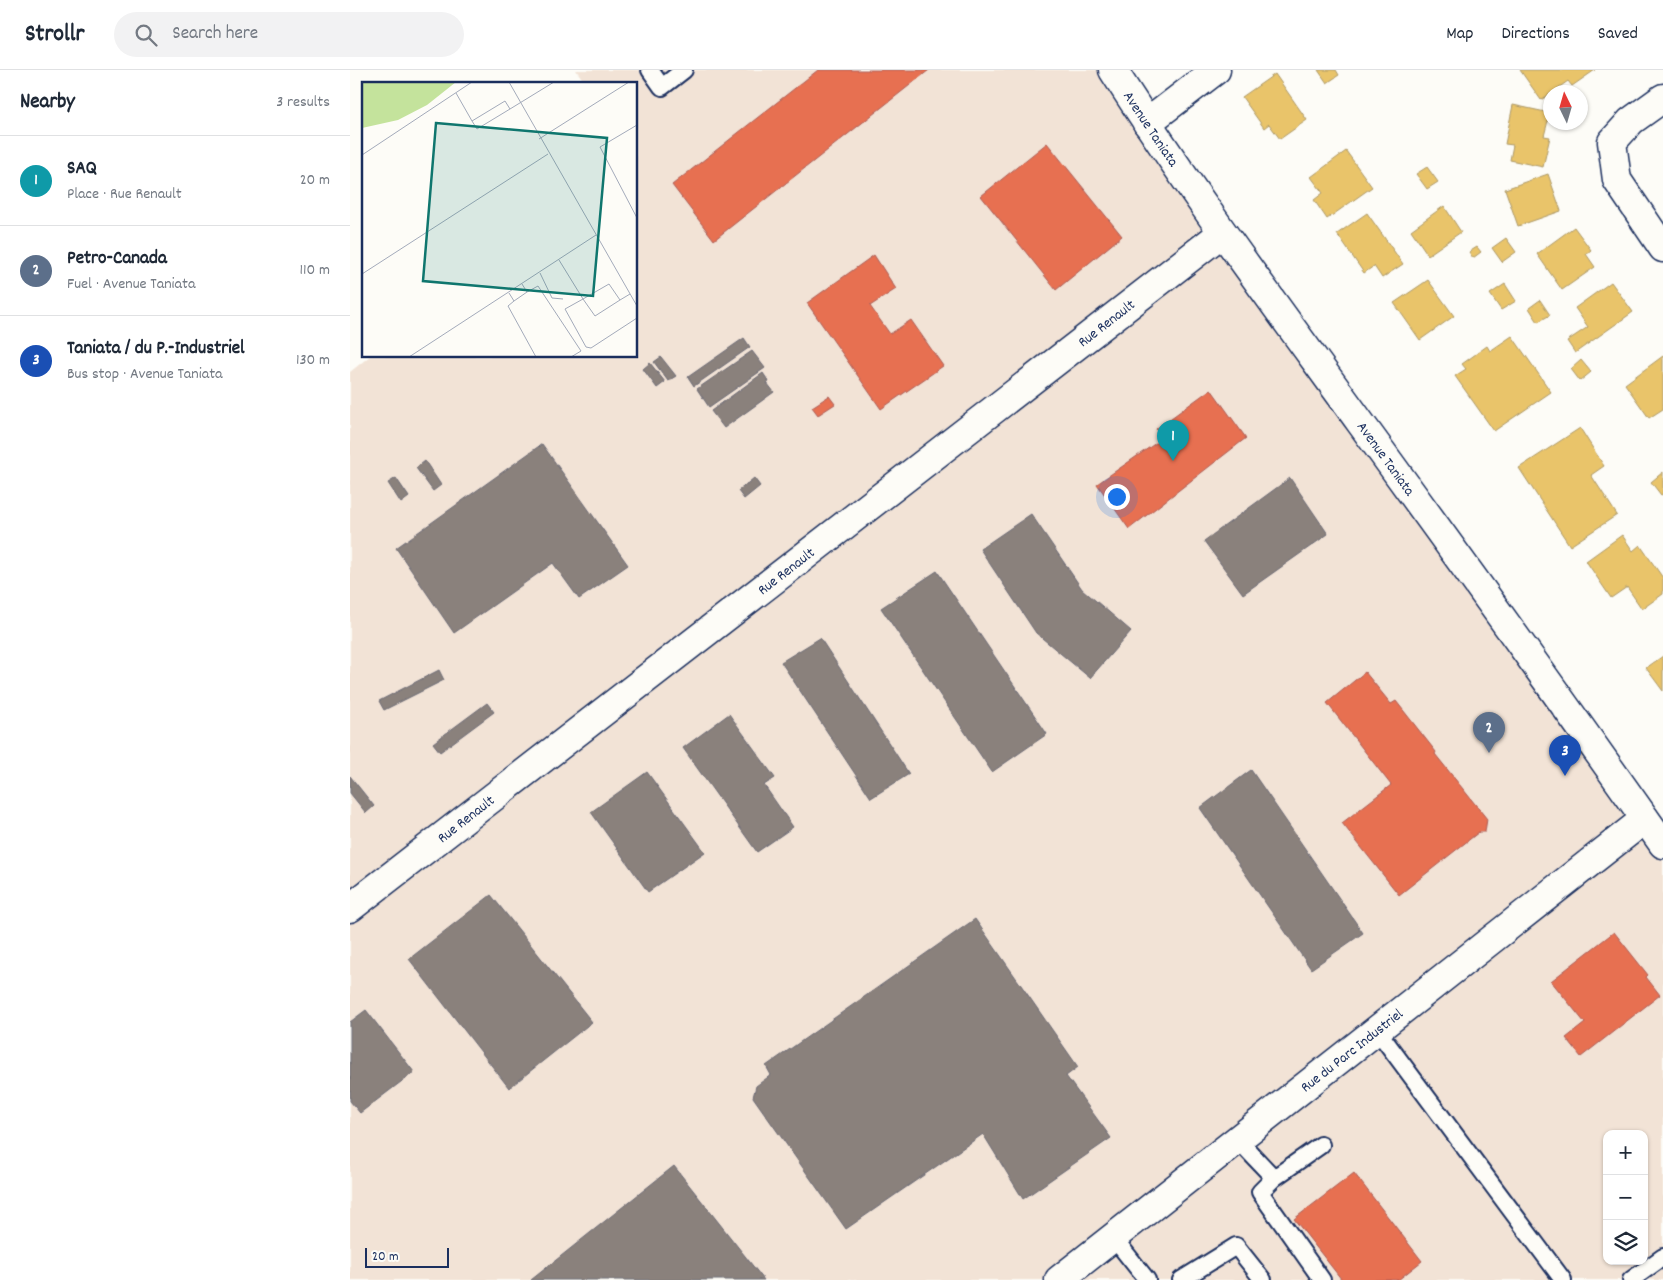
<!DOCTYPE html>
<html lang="en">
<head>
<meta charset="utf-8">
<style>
	body { margin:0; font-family:Dekko,sans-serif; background:#f2f2f3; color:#1f2937 }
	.controls { position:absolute; right:15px; bottom:15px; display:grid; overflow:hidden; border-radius:10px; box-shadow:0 1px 4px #0004 }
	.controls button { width:45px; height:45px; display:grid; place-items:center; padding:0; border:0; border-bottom:1px solid #e0e1e3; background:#fff; color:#1f2937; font:25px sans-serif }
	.compass { position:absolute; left:1193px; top:15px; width:45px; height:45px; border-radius:50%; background:#fff; box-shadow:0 1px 4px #0004; rotate:355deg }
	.scale { position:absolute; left:15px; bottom:12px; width:84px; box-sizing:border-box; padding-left:5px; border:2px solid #1b2f5e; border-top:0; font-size:14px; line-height:18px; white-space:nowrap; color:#1b2f5e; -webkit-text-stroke:4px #fdfcf7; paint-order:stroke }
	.you { position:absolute; left:766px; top:426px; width:18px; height:18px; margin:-12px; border:4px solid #fff; border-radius:50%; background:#1a73e8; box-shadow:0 0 0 8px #1a73e833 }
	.badge { display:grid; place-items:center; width:32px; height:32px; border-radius:50%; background:#0f766e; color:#fff; font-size:16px; font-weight:700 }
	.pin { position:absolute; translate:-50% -41px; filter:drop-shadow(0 1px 2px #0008) }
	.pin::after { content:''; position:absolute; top:26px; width:18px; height:15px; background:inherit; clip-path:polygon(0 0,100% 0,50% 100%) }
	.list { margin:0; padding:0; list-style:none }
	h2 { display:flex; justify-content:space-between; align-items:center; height:65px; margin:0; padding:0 20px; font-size:21px }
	h2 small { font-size:16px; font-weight:400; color:#747a83 }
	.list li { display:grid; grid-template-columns:32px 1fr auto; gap:15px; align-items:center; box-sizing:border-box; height:90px; padding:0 20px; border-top:1px solid #e0e1e3 }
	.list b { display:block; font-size:19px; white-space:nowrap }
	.list p { margin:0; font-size:16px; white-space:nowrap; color:#747a83 }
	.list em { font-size:16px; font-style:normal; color:#747a83 }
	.icon { flex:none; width:28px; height:28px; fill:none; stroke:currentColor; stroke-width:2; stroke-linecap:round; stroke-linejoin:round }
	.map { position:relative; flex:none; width:1313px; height:1210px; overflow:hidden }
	header { display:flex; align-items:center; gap:30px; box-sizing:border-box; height:70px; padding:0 25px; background:#fff; border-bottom:1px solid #e0e1e3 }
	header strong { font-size:24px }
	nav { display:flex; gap:28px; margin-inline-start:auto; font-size:18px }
	.search { width:350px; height:45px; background:#f2f2f3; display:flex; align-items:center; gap:12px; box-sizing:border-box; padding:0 18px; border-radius:28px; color:#747a83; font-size:19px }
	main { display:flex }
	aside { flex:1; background:#fff }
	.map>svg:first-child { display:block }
	.built { fill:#f2e3d6; fill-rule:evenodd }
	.homes { fill:#e9c46a; stroke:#ab9766 }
	.shops { fill:#e76f51; stroke:#aa5c55 }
	.industry { fill:#8a817c; stroke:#696873 }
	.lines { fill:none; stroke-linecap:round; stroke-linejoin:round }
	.service-casing { stroke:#1b2f5e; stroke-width:20 }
	.minor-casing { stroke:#1b2f5e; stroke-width:31 }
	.secondary-casing { stroke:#1b2f5e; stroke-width:31 }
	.service { stroke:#fdfcf7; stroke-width:16 }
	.minor { stroke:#fdfcf7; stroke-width:28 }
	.secondary { stroke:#fdfcf7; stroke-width:28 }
	.labels { text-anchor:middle; stroke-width:5; stroke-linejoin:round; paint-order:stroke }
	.street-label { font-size:15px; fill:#1b2f5e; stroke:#fdfcf7 }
	.inset-road { fill:none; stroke:#a3aaba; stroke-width:1 }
	.view { fill:#0f766e; fill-opacity:0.15; stroke:#0f766e; stroke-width:2.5 }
	.inset-edge { fill:none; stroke:#1b2f5e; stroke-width:2.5 }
</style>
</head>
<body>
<header>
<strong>Strollr</strong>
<div class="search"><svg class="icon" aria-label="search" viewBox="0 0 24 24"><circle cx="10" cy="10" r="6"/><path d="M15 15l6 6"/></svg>Search here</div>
<nav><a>Map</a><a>Directions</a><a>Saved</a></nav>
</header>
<main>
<aside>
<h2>Nearby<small>3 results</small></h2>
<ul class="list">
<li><span class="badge" style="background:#0f9aa8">1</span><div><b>SAQ</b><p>Place · Rue Renault</p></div><em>20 m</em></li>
<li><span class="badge" style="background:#5c6f8a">2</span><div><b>Petro-Canada</b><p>Fuel · Avenue Taniata</p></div><em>110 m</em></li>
<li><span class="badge" style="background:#1a4fb4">3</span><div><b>Taniata / du P.-Industriel</b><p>Bus stop · Avenue Taniata</p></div><em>130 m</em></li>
</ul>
</aside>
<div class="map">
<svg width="1313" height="1210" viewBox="0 0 1313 1210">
	<rect width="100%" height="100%" fill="#fdfcf7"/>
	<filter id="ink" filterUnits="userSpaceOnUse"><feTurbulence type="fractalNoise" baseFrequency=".02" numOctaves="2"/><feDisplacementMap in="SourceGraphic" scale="10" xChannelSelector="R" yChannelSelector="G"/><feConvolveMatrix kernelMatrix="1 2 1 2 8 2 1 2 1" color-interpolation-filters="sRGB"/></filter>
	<g filter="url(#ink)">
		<path class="built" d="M226,0H764L1313,776V1210H0V302L20,286H286V14H236ZM1257,1064H1294V1191H1257Z"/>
		<path class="homes" d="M968,0H986L989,5L977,13Z
			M1170,0H1245L1222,16L1218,11L1191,30Z
			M925,4L957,50L930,69L919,54L914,58L892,27Z
			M1163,35L1200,43L1194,66L1200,67L1193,97L1160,90L1163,75L1155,74Z
			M996,81L1022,117L977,149L964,130L973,123L961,107Z
			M1077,97L1088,112L1077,119L1066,104Z
			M1198,104L1211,141L1168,156L1155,119Z
			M1094,136L1111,162L1078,185L1061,160Z
			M1017,143L1053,194L1032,208L1024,196L1014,203L987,164Z
			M1224,157L1241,180L1236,184L1245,197L1212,220L1187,184Z
			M1156,168L1166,182L1152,192L1142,178Z
			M1127,177L1131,182L1123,188L1119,182Z
			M1078,210L1104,246L1070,270L1044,233Z
			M1261,212L1283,242L1225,283L1217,271L1238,257L1225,238Z
			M1155,214L1166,231L1151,240L1140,224Z
			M1190,230L1200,245L1188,252L1179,238Z
			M1162,266L1201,322L1144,361L1105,306L1116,299L1112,294L1137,276L1140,281Z
			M1313,286V339L1299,348L1275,314Z
			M1231,290L1241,302L1230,311L1221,299Z
			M1230,358L1254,396L1241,405L1267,445L1220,476L1169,398Z
			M1313,402V424L1311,425L1301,412Z
			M1272,465L1283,481L1290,475L1313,508V524L1292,539L1277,517L1261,528L1236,491Z
			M1313,586V621L1296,598Z"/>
		<path class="shops" d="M468,0H579L364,170L322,115Z
			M697,73L772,166L706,220L631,126Z
			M524,185L546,219L520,236L540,264L561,250L593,296L531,339L457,233Z
			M861,319L896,368L779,459L747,414L813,368L806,359Z
			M479,326L485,334L468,345L462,337Z
			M1015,602L1041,634L1046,631L1086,682L1085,684L1137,749L1135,762H1129L1049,825L992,753L1041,715L977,633Z
			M1264,862L1298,905L1296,907L1310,925L1231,987L1216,968L1235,953L1201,911Z
			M1004,1103L1072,1191L1048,1210H992L944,1149Z"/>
		<path class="industry" d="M394,268L400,277L344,316L338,307Z
			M402,281L415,298L359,337L347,319Z
			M311,287L326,306L318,311L304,292Z
			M300,293L315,312L307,318L293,299Z
			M413,303L419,312L417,313L424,322L374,358L361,341Z
			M192,374L278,495L229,529L203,493L104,563L46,478Z
			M75,391L91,415L83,421L66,398Z
			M46,408L59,427L51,433L38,413Z
			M404,408L410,416L394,429L388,421Z
			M940,408L978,464L893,524L854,471Z
			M681,444L732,519L781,561L740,608L686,563L630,479Z
			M587,501L697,664L642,702L531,538Z
			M470,568L559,704L521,728L431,592Z
			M89,600L94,610L34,640L29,631Z
			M137,633L144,642L90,682L83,673Z
			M379,644L425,708L414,715L443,757L407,782L333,678Z
			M901,700L1013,863L961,899L850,738Z
			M297,702L355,782L298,822L241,742Z
			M0,706L24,736L16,743L0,723Z
			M141,825L242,952L159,1018L59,889Z
			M625,849L728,997L716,1006L761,1068L673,1129L633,1064L496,1159L403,1027L406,1016L421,1005L416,996Z
			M16,940L64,1002L10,1043L0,1031V952Z
			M324,1096L414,1210H181Z"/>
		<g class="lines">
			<g class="service-casing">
				<path id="service" d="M300,0L312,17L334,0
					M1027,960L1213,1210
					M888,1070L924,1108L910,1122L972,1210
					M924,1108L971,1075
					M763,1167L797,1210
					M831,1210L886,1176L913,1210
					M1281,1210L1313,1187"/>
			</g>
			<g class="minor-casing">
				<g id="minor">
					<path d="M1313,28L1281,51L1262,72L1267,110L1313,178"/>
					<path d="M797,53L866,0"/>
					<path id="s1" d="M0,838L872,163"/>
					<path id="s2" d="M709,1210L1295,749"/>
				</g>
			</g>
			<g class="secondary-casing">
				<g id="secondary">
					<path id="s3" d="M763,0C840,121 926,236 1010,352C1112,492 1213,632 1313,774"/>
				</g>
			</g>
			<use href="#service" class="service"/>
			<use href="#minor" class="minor"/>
			<use href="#secondary" class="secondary"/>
		</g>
	</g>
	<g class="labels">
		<g class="street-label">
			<text dy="5" stroke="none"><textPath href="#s3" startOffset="70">Avenue Taniata</textPath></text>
			<text dy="5" stroke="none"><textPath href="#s1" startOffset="956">Rue Renault</textPath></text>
			<text dy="5" stroke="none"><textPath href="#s3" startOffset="475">Avenue Taniata</textPath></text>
			<text dy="5" stroke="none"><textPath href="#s1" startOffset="551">Rue Renault</textPath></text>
			<text dy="5" stroke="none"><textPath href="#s1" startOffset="146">Rue Renault</textPath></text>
			<text dy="5" stroke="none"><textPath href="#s2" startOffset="372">Rue du Parc Industriel</textPath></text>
		</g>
	</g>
	<g transform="translate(12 12)">
		<rect width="275" height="275" fill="#fdfcf7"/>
		<path d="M0,0H94L65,23L36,38L0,46Z" fill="#c4e39c"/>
		<path class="inset-road" d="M147,0L275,224M94,11L110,39L115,47L148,27L143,19L110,39M148,27L192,0M275,43L238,65L275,136M177,57L267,0M0,73L110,0M197,178L221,217L203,227L224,265L229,266L275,236M178,191L190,216L201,217M0,192L186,72M160,202L165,210L176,204L219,269L209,275M147,211L152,219L146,224L174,275M258,218L233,234L221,217L247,202L258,218L268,212M152,219L165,210M47,275L234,153"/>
		<path class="view" d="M74,41L245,56L231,214L61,199Z"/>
		<rect width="275" height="275" class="inset-edge"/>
	</g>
</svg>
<div class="controls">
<button>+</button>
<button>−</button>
<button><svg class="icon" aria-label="layers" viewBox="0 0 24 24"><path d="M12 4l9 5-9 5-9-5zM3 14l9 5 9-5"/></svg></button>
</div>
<svg class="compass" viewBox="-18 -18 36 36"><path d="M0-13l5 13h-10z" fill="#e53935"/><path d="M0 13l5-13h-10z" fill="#747a83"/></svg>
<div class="scale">20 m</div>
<div class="you"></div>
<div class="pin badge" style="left:823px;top:391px;background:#0f9aa8">1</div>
<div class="pin badge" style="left:1139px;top:683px;background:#5c6f8a">2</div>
<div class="pin badge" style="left:1215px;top:706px;background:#1a4fb4">3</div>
</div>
</main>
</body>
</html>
